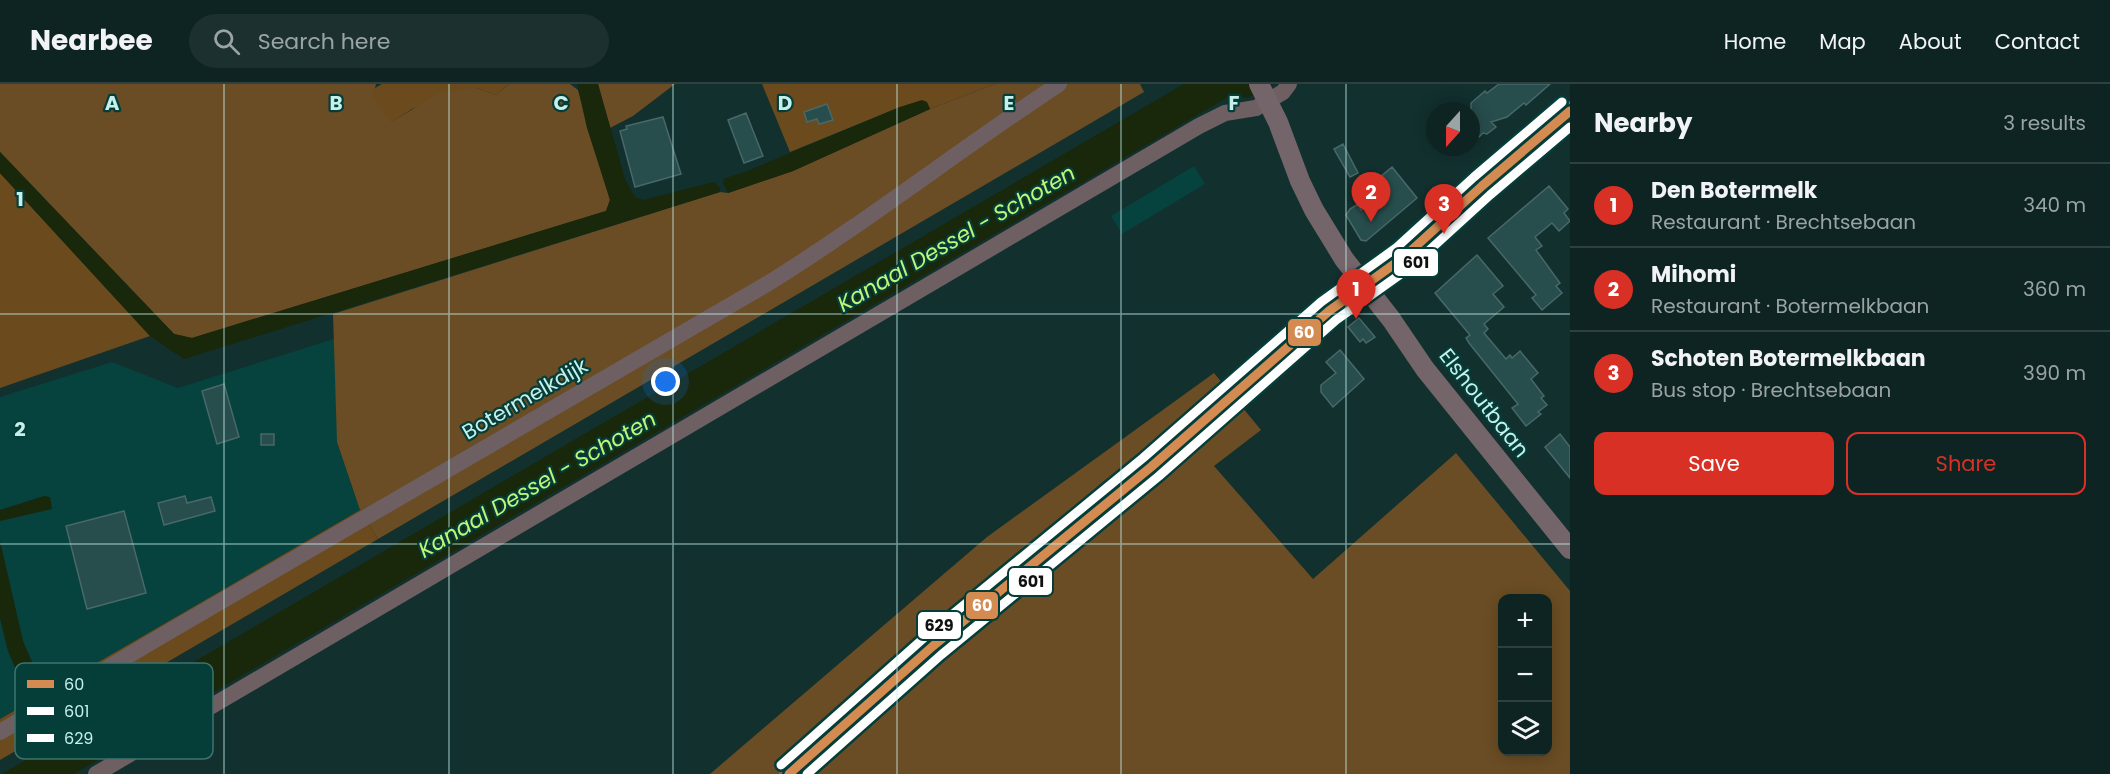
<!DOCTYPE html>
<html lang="en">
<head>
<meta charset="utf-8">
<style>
	body { margin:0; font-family:Poppins,sans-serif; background:#1c302f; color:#f1f3f6 }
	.controls { position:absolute; right:18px; bottom:18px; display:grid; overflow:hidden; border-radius:12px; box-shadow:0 3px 15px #0003 }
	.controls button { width:54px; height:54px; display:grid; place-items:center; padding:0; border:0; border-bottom:2px solid #2e4140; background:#0e2422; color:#f1f3f6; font:30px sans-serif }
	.compass { position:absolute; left:1426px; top:18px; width:54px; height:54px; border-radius:50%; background:#0e2422; box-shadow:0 3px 15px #0003; rotate:201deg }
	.you { position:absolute; left:666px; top:298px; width:21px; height:21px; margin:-15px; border:4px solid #fff; border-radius:50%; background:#1a73e8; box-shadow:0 0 0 9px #1a73e833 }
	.badge { display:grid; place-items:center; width:39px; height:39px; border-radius:50%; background:#d93025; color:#fff; font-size:20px; font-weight:700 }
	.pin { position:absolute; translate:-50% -50px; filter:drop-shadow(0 2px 3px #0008) }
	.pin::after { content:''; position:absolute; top:32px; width:21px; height:18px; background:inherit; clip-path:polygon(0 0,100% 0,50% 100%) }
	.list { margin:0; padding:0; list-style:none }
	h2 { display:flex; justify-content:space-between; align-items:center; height:78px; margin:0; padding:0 24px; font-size:26px }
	h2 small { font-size:20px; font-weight:400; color:#9ba4a5 }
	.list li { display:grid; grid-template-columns:39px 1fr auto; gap:18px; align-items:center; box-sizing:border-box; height:84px; padding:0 24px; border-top:2px solid #2e4140 }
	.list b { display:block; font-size:22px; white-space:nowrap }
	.list p { margin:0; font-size:20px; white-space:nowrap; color:#9ba4a5 }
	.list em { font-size:20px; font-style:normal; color:#9ba4a5 }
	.actions { display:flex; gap:12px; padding:18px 24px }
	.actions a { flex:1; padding:14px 0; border:2px solid #d93025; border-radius:12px; text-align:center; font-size:21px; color:#d93025 }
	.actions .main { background:#d93025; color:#fff }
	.icon { flex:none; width:33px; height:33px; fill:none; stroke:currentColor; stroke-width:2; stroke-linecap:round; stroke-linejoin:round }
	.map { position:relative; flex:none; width:1570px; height:690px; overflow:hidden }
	header { display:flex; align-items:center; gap:36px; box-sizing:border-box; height:84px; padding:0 30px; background:#0e2422; border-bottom:2px solid #2e4140 }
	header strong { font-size:28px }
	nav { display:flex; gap:33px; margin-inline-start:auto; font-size:21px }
	.search { width:420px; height:54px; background:#1c302f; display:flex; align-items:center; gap:15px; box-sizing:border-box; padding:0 21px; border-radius:33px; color:#9ba4a5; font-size:22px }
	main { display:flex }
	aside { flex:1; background:#0e2422 }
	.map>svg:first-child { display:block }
	.built { fill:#06423e }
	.green { fill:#6b4b1e }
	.forest { fill:#6a4d24; fill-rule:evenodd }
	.water { fill:#19270a }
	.building { fill:#284d4d; stroke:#486869; stroke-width:1.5 }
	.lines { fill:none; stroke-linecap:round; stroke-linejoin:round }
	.minor { stroke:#6e5f63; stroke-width:16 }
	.major { stroke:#74656a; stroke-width:20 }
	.bus-1-casing { stroke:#053d39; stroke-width:14 }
	.bus-2-casing { stroke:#053d39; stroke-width:14 }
	.bus-3-casing { stroke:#053d39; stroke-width:14 }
	.bus-1 { stroke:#d48b52; stroke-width:9 }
	.bus-2 { stroke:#fff; stroke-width:9 }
	.bus-3 { stroke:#fff; stroke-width:9 }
	.grid { fill:none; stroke:#c5f0eb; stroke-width:1.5; stroke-opacity:0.55 }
	.labels { text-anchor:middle; stroke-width:4.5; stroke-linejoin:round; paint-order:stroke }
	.street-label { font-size:21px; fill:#c5f0eb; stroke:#053d39 }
	.water-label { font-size:22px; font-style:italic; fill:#c1f576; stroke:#053d39 }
	.key { fill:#053d39; stroke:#3f736e; stroke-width:1.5 }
	.key-label { font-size:16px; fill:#c5f0eb }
	.grid-label { font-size:20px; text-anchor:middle; font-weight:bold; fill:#c5f0eb; stroke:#053d39; stroke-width:4.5; stroke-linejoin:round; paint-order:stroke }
	.line-badge { stroke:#053d39; stroke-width:2 }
	.badge-label { font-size:16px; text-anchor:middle; font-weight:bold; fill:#fff }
	.pale-badge-label { font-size:16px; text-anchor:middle; font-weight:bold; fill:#111 }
</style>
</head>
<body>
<header>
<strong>Nearbee</strong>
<div class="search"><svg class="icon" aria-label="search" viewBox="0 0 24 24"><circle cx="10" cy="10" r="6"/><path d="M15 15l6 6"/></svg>Search here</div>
<nav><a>Home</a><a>Map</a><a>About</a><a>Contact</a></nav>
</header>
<main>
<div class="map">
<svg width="1570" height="690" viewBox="0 0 1570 690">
	<rect width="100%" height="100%" fill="#12302e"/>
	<path class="built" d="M1194,82L1205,100L1122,150L1111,132Z
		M353,249L337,358L360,426L0,635V313L112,278L178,304Z"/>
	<path class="green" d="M382,0H509L496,11L477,4L412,25L390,39L372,12L375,4Z
		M762,0H995L930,25L927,19L900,23L790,68Z
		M0,89L150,252L0,304Z
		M360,426L378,455L0,676V635Z"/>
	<path class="forest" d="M0,0H376L373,12L391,38L440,9L477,4L496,11L509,0H570L578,6L610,116L606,127L192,254L174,250L0,68Z
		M598,0H675L633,32L610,44Z
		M995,0H1140L1144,8L378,455L360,426L337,358L333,230L720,108L728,109L793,87L930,25Z
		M1214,289L1261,346L1214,382L1313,495L1456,369L1570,507V690H710L987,453ZM1502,514H1548V668H1502Z"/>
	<path class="water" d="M577,0H598L625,95L635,113L643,116L714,98L720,104V108L184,275L150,252L0,89V68L174,250L192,254L606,127L610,116L587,44Z
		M1184,0H1273L1248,14L1233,10L74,690H2Z
		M922,16L927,18L930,25L793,87L728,109L723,99V95L745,88L900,23Z
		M44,412L50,413L52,425L0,437V426Z
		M0,457L23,557L32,578L28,588L19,593L8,567L0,535Z"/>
	<path class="building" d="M1499,0H1550L1526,21L1524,19L1507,33L1491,38L1496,43L1487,50L1483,49L1479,53L1471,44V19L1485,7L1487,9Z
		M827,20L833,36L819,40L817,35L807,38L804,28Z
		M746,29L763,72L744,79L728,36Z
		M663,33L681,90L635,103L620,47L627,45L626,42Z
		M1343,60L1358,89L1350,93L1334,65Z
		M1392,83L1417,114L1366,157L1361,156L1346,131L1350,125L1358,120L1361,126L1382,109L1373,99Z
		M1549,102L1568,125L1564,129L1570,137L1559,147L1552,139L1535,153L1542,162L1536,166L1560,199L1556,202L1562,209L1542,226L1532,214L1536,211L1488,154Z
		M1477,171L1503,202L1493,210L1504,223L1484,240L1488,245L1484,249L1506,275L1510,271L1512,274L1520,267L1538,289L1531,295L1544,312L1541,314L1547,321L1538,328L1541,330L1526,342L1512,324L1518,320L1469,259L1466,254L1470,251L1435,209Z
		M1359,234L1375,253L1366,259L1363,255L1360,258L1348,243Z
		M1340,266L1364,295L1333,323L1321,308V301L1336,289L1326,278Z
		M224,300L239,353L217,360L202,307Z
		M261,350H274V361H261Z
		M1560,350L1570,363V394L1545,363Z
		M185,412L187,419L211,413L215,427L164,441L158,419Z
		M124,427L146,509L87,525L66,442Z"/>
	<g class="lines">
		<path class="minor" d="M0,648L158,554L767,200C867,138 960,65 1059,0
			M96,690L1199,42L1225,29L1256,24L1283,8L1289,0"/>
		<path class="major" d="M1259,0L1278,38L1300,97L1314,126L1344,175L1391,235L1425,285L1570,465
			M789,690L933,562L1151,383L1329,227L1404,173L1482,102L1570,27"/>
		<g class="bus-1-casing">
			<path id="bus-1" d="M789,690L933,562L1151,383L1329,227L1404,173L1482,102L1570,27"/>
		</g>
		<g class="bus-2-casing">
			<path id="bus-2" d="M807,690L941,571L1159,392L1336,236L1412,182L1490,111L1570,43"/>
		</g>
		<g class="bus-3-casing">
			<path id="bus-3" d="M781,681L925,553L1143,374L1321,218L1396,164L1474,93L1562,18"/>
		</g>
		<use href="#bus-1" class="bus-1"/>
		<use href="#bus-2" class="bus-2"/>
		<use href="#bus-3" class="bus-3"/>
	</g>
	<path class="grid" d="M224,0V690M449,0V690M673,0V690M897,0V690M1121,0V690M1346,0V690M0,230H1570M0,460H1570"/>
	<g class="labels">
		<g class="street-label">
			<text transform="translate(525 315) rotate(-30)" y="7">Botermelkdijk</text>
			<text transform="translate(1484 319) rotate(52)" y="7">Elshoutbaan</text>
		</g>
		<g class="water-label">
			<text transform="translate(956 154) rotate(-30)" y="8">Kanaal Dessel - Schoten</text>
			<text transform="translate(537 400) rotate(-30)" y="8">Kanaal Dessel - Schoten</text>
		</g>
	</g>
	<rect x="15" y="579" width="198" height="96" rx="9" class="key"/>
	<rect x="27" y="596" width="27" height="8" fill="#d48b52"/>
	<rect x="27" y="623" width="27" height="8" fill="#fff"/>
	<rect x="27" y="650" width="27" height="8" fill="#fff"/>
	<g class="key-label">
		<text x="64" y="606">60</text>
		<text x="64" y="633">601</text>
		<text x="64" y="660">629</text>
	</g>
	<g class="grid-label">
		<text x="112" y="26">A</text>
		<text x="336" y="26">B</text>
		<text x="561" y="26">C</text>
		<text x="785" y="26">D</text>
		<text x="1009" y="26">E</text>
		<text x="1234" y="26">F</text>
		<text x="20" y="122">1</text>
		<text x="20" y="352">2</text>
	</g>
	<g class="line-badge">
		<rect x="1393" y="164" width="46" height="29" rx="6" fill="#fff"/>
		<rect x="1287" y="234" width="35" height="29" rx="6" fill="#d48b52"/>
		<rect x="1008" y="483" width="45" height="29" rx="6" fill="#fff"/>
		<rect x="965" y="507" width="34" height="29" rx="6" fill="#d48b52"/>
		<rect x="917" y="527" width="45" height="29" rx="6" fill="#fff"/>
	</g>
	<g class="badge-label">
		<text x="1304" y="254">60</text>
		<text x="982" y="527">60</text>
	</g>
	<g class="pale-badge-label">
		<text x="1416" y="184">601</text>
		<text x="1031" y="503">601</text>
		<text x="939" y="547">629</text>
	</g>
</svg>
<div class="controls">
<button>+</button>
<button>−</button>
<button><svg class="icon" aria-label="layers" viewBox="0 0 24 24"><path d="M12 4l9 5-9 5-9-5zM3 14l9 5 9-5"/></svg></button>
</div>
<svg class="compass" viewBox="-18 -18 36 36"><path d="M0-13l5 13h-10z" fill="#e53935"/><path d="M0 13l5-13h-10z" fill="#9ba4a5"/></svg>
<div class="you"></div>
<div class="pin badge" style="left:1356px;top:235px">1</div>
<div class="pin badge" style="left:1371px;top:138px">2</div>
<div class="pin badge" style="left:1444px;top:150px">3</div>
</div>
<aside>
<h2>Nearby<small>3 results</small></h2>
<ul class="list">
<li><span class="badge">1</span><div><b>Den Botermelk</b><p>Restaurant · Brechtsebaan</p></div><em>340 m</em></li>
<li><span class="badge">2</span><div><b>Mihomi</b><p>Restaurant · Botermelkbaan</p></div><em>360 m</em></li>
<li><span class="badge">3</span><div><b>Schoten Botermelkbaan</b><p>Bus stop · Brechtsebaan</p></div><em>390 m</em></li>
</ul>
<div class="actions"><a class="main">Save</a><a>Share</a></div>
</aside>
</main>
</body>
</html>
